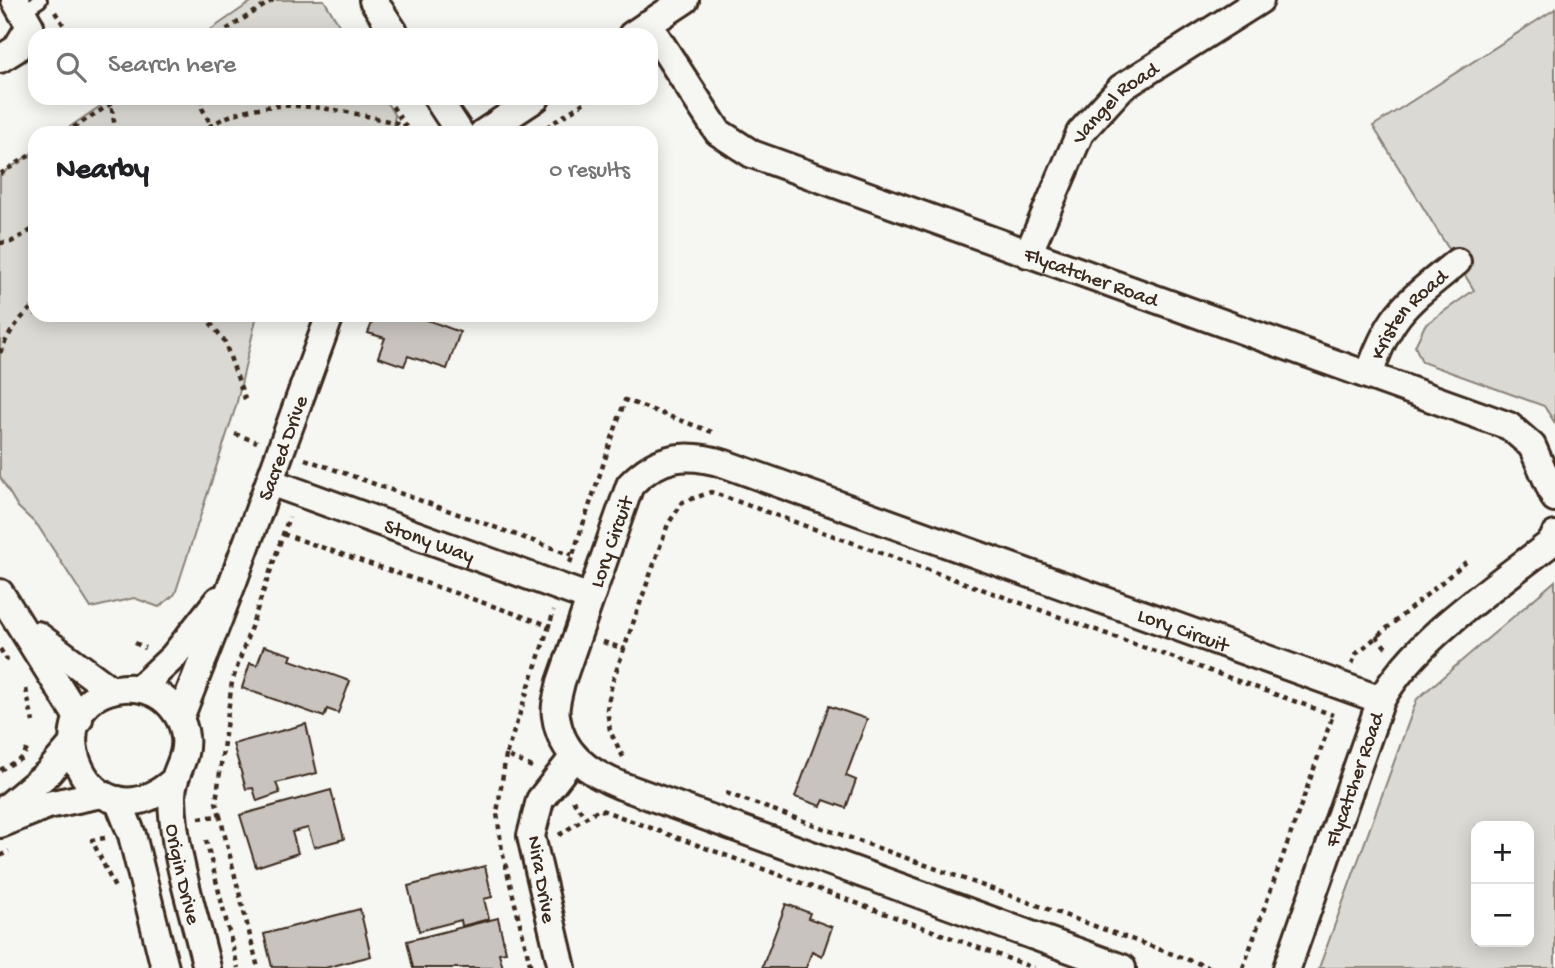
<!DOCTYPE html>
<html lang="en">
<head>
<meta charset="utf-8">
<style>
	body { margin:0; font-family:"Gochi Hand",sans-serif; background:#f6f6f6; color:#202124 }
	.controls { position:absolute; right:21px; bottom:21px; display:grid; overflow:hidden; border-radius:14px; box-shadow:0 4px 18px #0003 }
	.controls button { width:63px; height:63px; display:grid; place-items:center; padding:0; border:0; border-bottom:2px solid #e0e0e0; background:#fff; color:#202124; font:35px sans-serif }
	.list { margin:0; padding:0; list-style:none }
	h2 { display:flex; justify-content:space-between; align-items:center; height:91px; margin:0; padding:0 28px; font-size:30px }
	h2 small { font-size:23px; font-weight:400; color:#757577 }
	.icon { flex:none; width:38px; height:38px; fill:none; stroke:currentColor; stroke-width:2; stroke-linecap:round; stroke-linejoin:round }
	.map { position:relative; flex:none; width:1555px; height:968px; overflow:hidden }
	.search { position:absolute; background:#fff; box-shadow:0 4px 18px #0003; left:28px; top:28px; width:630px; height:77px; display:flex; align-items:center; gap:18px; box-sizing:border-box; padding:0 24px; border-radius:21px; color:#757577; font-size:26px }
	.panel { position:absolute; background:#fff; box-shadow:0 4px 18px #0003; left:28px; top:126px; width:630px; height:196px; border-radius:21px }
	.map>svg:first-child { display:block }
	.green { fill:#dad9d3; stroke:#8a8278; stroke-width:2; fill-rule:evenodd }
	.building { fill:#c8c3be; stroke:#3b2a1e; stroke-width:2 }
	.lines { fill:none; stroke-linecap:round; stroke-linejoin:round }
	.service-casing { stroke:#3b2a1e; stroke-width:18 }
	.minor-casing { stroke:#3b2a1e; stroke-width:32 }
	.path { stroke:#3b2a1e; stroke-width:4.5; stroke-dasharray:5 5; stroke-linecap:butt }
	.service { stroke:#f6f6f2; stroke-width:12 }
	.minor { stroke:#f6f6f2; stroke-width:26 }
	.labels { text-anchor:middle; stroke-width:6; stroke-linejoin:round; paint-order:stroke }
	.street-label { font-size:21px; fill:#3b2a1e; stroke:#f6f6f2 }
</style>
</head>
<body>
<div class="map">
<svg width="1555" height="968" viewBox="0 0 1555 968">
	<rect width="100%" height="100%" fill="#f6f6f2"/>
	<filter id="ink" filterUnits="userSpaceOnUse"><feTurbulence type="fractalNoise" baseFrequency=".0143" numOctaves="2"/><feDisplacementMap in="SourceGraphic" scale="14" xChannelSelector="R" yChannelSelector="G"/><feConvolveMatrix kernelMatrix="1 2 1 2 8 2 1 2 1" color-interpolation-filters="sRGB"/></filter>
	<g filter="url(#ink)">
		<path class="green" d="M254,0H324L345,35H203Z
			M1555,9V423L1544,406L1422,362L1415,346L1425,325L1474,290L1373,126Z
			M112,98H384L395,116L392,130L387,133H61Z
			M35,151V315H257L236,406L175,594L159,607L134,598L91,608L38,526L18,507L0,477V175Z
			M1555,581V968H1319L1417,699ZM1476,826H1529V942H1476Z"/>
		<path class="building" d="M375,315H414L460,332L447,369L408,356L404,366L378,357L385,338L368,333Z
			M264,646L292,655L290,660L350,681L338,713L327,709L324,717L242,688L250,663L257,665Z
			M829,706L867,719L846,776L856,780L846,808L824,800L821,806L795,797Z
			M306,724L317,773L276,783L280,793L257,801L253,788L246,789L233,744Z
			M331,790L344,839L314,847L308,828L292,832L298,853L256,867L240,815Z
			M485,866L492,897L484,899L489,919L462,926L461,920L419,931L408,886Z
			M786,904L810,913L808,918L832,927L822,956L812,951L806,968H762Z
			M360,909L371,956L325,968L272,967L264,934Z
			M498,918L506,952L499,953L503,968H413L407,941Z"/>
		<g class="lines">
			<g class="service-casing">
				<path id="service" d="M22,12L40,0"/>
			</g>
			<g class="minor-casing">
				<g id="minor">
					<path d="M373,0L396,35"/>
					<path id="s1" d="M648,24L718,132L752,154L1509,426L1532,446L1555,498"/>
					<path d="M632,35L685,0"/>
					<path d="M0,59L16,49L30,26L15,0"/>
					<path d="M437,98L460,133"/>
					<path d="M483,133L536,98"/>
					<path id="s2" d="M1028,254L1080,133L1121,88L1260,0"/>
					<path id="s3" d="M1369,375C1390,312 1407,303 1457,262"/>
					<path id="s4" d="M270,482L590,598"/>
					<path d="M0,593L79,719"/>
					<path d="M37,635L111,690"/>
					<path d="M140,688L173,657L218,600"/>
					<path id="s5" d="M180,718L234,579L330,315"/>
					<path id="s6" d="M171,783C89,852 29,707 116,689C132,686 148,688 161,697C174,706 184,722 185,737C188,760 171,775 172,797C173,854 194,912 207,968"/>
					<path d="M118,800L132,835L165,968"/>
					<path d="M0,813L48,773L72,745"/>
					<path d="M0,824L48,805L101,794"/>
					<path d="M562,968L531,836L540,800L573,758"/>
					<path id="s7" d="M1122,968L622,786C589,773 561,754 556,716C554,706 559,692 561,682L630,485C659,455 687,452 725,464L1381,700"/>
					<path id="s8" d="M1287,968L1381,700C1416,638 1496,586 1552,542L1555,535"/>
				</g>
			</g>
			<path class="path" d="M55,12L70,35
				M218,35L273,0
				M110,98L116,133
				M201,98L202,108L211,125
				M387,98L410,133
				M65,133L120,98
				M201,133C256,87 342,110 405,125
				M538,133L591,98
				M0,174L35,152
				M0,243L11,242L35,228
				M204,315L224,340L246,402
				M0,353C8,334 19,318 35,305
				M235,434L257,442
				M305,459L572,555
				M283,534L551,626
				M570,563L625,400L712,432
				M1376,636L1387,649
				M603,642L625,649
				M135,643L145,648
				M0,649L8,661
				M1352,664L1356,654L1466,562
				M26,689L33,722
				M506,755L497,813L502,851L531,968
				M623,757L610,731L607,709L612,683L668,524L683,502L711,492L1333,715
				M532,767L506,755L554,611
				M0,770L22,758L29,746
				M726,793L1211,968
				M573,800L585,817
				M220,816L216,802L232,682L289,517
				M199,818L220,816L258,968
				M559,835L599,809L1034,968
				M105,838L92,840L116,890
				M206,840L238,968
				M0,856L9,851
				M1243,968L1333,715"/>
			<use href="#service" class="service"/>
			<use href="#minor" class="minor"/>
		</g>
	</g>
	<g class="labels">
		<g class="street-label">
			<text dy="7" stroke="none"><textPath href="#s2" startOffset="178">Vangel Road</textPath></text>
			<text dy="7" stroke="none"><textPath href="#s1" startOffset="530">Flycatcher Road</textPath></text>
			<text dy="7" stroke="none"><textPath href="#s3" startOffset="74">Kristen Road</textPath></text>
			<text dy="7" stroke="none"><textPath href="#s5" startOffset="289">Sacred Drive</textPath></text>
			<text dy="7" stroke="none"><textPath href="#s4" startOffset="170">Stony Way</textPath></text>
			<text dy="7" stroke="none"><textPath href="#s7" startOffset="817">Lory Circuit</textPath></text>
			<text dy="7" stroke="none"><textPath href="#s7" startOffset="1468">Lory Circuit</textPath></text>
			<text dy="7" stroke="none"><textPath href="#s8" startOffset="200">Flycatcher Road</textPath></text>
			<text dy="7" stroke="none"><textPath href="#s6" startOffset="446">Origin Drive</textPath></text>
			<text transform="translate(543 879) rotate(80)" y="7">Nira Drive</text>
		</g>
	</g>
</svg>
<div class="controls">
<button>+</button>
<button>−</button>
</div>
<div class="search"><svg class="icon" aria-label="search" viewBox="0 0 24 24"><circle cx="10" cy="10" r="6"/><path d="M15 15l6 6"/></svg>Search here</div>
<section class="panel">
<h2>Nearby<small>0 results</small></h2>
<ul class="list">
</ul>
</section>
</div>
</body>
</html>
